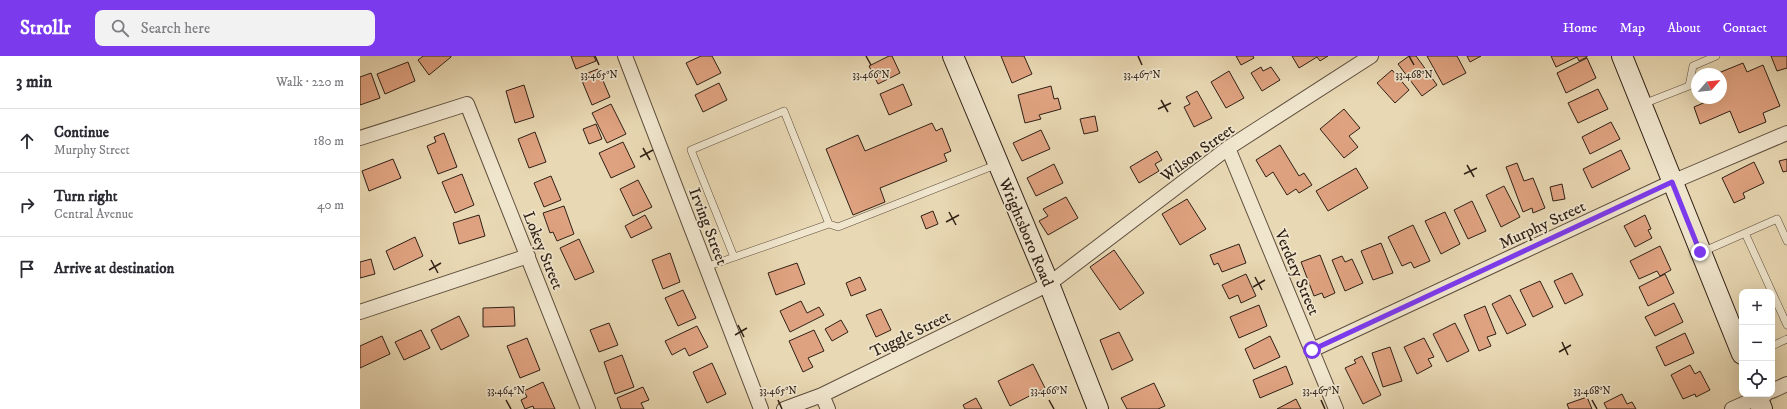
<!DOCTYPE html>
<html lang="en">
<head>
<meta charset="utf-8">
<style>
	body { margin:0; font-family:"IM FELL DW Pica",serif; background:#f2f2f3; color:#2b2b33 }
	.controls { position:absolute; right:12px; bottom:12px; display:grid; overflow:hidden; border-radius:8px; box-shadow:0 4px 16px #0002 }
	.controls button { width:36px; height:36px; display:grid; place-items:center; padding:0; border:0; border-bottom:1px solid #e1e1e2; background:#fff; color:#2b2b33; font:20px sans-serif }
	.compass { position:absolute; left:1331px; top:12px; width:36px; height:36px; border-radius:50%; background:#fff; box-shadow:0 4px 16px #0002; rotate:62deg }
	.stop { position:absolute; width:12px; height:12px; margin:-9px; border:3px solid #7c3aed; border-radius:50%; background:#fff }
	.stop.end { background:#7c3aed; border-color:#fff; box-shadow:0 1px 4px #0008 }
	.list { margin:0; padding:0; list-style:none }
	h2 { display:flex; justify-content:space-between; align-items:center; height:52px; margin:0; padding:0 16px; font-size:17px }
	h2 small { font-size:13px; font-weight:400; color:#7c7c81 }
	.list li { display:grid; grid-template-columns:26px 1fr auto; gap:12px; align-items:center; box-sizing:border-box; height:64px; padding:0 16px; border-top:1px solid #e1e1e2 }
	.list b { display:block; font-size:15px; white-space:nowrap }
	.list p { margin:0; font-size:13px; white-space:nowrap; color:#7c7c81 }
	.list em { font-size:13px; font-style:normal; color:#7c7c81 }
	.icon { flex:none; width:22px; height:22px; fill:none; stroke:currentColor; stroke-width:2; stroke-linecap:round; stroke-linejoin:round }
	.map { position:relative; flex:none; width:1427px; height:353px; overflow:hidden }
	header { display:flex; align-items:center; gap:24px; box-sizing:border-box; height:56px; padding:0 20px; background:#7c3aed; color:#fff }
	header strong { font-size:19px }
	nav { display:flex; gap:22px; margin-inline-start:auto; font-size:14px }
	.search { width:280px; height:36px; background:#f2f2f3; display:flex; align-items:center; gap:10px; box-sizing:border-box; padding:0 14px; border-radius:8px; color:#7c7c81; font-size:15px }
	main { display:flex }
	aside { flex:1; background:#fff }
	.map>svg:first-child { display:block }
	.building { fill:#dfa280; stroke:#302016 }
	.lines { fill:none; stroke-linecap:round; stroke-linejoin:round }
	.service-casing { stroke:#5e4e3d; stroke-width:8 }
	.minor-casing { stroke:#5e4e3d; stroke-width:16 }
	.secondary-casing { stroke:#302016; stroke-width:22 }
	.service { stroke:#f0e6ce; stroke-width:7 }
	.minor { stroke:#f0e6ce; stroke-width:14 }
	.secondary { stroke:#f0e6ce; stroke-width:20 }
	.route { stroke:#7c3aed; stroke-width:5 }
	.ticks { fill:none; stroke:#302016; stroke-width:1.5 }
	.labels { text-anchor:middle; stroke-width:3.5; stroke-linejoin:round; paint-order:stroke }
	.street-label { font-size:16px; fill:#302016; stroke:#f0e6ce }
	.ticks-label { font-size:10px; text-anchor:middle; fill:#302016; stroke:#f0e6ce; stroke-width:3.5; stroke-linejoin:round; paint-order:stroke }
</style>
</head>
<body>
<header>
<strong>Strollr</strong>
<div class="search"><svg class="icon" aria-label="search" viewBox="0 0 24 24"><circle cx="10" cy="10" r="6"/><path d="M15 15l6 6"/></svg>Search here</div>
<nav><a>Home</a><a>Map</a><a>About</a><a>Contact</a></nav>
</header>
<main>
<aside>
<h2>3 min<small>Walk · 220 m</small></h2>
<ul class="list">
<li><svg class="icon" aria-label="ahead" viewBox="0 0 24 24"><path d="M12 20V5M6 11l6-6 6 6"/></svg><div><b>Continue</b><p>Murphy Street</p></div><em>180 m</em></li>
<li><svg class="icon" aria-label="right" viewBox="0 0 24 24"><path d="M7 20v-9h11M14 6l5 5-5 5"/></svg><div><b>Turn right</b><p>Central Avenue</p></div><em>40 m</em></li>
<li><svg class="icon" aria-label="arrive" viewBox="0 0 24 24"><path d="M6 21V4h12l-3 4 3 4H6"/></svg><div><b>Arrive at destination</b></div></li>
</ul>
</aside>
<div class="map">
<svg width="1427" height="353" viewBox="0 0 1427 353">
	<rect width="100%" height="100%" fill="#e8d8b3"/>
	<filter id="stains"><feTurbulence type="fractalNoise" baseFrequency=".005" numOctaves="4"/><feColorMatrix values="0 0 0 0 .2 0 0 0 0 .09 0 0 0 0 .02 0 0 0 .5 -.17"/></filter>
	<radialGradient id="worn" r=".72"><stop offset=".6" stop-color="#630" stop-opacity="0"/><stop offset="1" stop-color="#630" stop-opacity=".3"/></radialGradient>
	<path class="building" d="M63,0H91V1L69,19L58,4Z
		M211,0H234L236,5L216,13Z
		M341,0H352L361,17L337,29L326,7Z
		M529,0H532L540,17L518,28L509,10Z
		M641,0H664L672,18L652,27Z
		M876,0H893L894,2L881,9Z
		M932,0H968L960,5L957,1L939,12Z
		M1049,0H1056L1077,29L1062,40L1038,8Z
		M1067,0H1097L1106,17L1083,29Z
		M1107,0H1121L1110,6Z
		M1191,0H1227V1L1219,5L1217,1L1196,11Z
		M1411,0H1427V12L1417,15Z
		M1227,2L1236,22L1206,37L1197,17Z
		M48,6L55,25L25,38L17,18Z
		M1383,7L1387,16L1403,9L1420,50L1403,57L1406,66L1379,77L1370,55L1340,68L1334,51L1355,42H1361V40L1364,38L1361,31V18H1356Z
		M901,11L903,15L911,11L920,24L902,35L891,17Z
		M238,13L250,41L232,49L220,20Z
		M1032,14L1049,34L1035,47L1017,27Z
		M869,15L884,42L866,52L851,26Z
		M11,17L20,42L0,49V21Z
		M359,27L367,44L343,56L335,39Z
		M543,28L552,49L529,59L520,38Z
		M164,29L174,61L155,67L146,35Z
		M691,30L694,43L698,42L701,53L679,59L681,63L665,67L658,39Z
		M1238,33L1248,53L1218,67L1208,47Z
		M837,35L852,62L834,71L824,51L830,48L826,41Z
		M251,48L266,78L247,87L232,57Z
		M984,53L1000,72L989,80L998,91L984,102L960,73Z
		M735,60L738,75L724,78L720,63Z
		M1251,66L1260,83L1230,98L1222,81Z
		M572,67L576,75L582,72L591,95L584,98L587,105L520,132L525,146L493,159L466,93L498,79L505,95Z
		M236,68L242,83L229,88L223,73Z
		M681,74L690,93L662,105L653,87Z
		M175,76L186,106L169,112L158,83Z
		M84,77L97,111L78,118L67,90L76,86L74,81Z
		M263,86L275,111L251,122L239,97Z
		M920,89L939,120L944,117L952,129L939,137L936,133L927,139L913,116L906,121L896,104Z
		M1261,94L1270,113L1232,132L1223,113Z
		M797,95L802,104L795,108L799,115L779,127L770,111Z
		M33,103L41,122L9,135L2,115Z
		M1427,103V115L1423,116L1419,105Z
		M1394,106L1404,127L1383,137L1385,142L1374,147L1362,122Z
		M1157,107L1164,125L1173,122L1185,152L1173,157L1172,152L1163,156L1146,111Z
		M694,108L703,127L676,140L667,122Z
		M996,112L1008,132L968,155L956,135Z
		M102,118L114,149L95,157L82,126Z
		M191,120L201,144L184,151L174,127Z
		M278,124L292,151L273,160L260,133Z
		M1202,128L1205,143L1193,145L1190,131Z
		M1144,130L1160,161L1141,171L1126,139Z
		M706,141L718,162L688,179L679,165L688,160L683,153Z
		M827,143L846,173L820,189L802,158Z
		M1112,145L1126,175L1108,183L1094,154Z
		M204,150L214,178L197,185L193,176L190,177L183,157Z
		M573,155L578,168L566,173L561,160Z
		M1085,156L1100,188L1081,198L1065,165Z
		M119,159L125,180L99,188L93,167Z
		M285,159L292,172L271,182L265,170Z
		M1285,159L1291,173L1288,174L1292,182L1275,191L1264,170Z
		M1053,169L1070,205L1054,212L1051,206L1042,210L1028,181Z
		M55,181L63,200L34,214L26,195Z
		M219,183L234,216L215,224L200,192Z
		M1021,187L1033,217L1013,224L1001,195Z
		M879,188L886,207L862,216L858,207L854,209L850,199Z
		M1300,190L1311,214L1300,220L1297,215L1279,223L1270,205Z
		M754,194L784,237L760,254L730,211Z
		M310,197L320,226L303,233L292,204Z
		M960,199L975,237L964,242L962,237L954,240L941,206Z
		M982,200L985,206L992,203L1003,227L985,235L972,204Z
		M11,203L15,218L0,222V206Z
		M437,207L445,228L416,239L408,217Z
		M1212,217L1223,239L1205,248L1194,225Z
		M886,218L896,240L881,247L878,239L869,243L862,229Z
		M1305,218L1314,237L1288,250L1279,231Z
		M500,221L506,234L491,240L486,227Z
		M1180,225L1193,251L1173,261L1160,234Z
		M323,234L336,262L318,270L305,242Z
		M1150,239L1166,269L1147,278L1132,248Z
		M441,245L447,257L459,251L464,259L430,276L420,255Z
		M1314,247L1323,266L1295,280L1285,261Z
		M899,249L907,270L879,282L870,261Z
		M1125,250L1136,278L1127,281L1131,290L1119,295L1104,259Z
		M154,251L155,270L123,271V252Z
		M521,253L531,274L516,281L506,259Z
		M99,260L109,280L81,294L71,274Z
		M481,264L488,276L472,285L465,273Z
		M249,267L258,289L239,296L230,274Z
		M1095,267L1109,295L1087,306L1073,278Z
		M337,270L348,291L329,300L325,292L312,299L305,285Z
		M61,274L70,292L44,304L35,286Z
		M454,274L464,295L448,302L453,311L443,316L429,285Z
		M759,276L773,304L752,314L740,284Z
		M1325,277L1334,297L1305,310L1296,291Z
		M22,280L30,298L0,312V290Z
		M910,280L920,301L894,313L885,293Z
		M167,282L180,314L160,322L147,290Z
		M1064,282L1074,301L1068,303L1072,310L1057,318L1044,291Z
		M1030,291L1042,325L1023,331L1012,297Z
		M262,299L274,331L255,338L244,306Z
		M1002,300L1021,339L1003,348L985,312L996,307L994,304Z
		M352,307L366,338L347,347L333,316Z
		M673,308L685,332L650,350L638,325Z
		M1330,309L1335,318L1340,315L1350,334L1336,341L1335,338L1323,343L1311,319Z
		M926,310L933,328L900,342L893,324Z
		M183,326L195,353H174L173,350L165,353L161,344L167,341L164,335Z
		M794,327L805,350L798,353H767L761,342Z
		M283,331L289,344L281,347L284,353H261L257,342Z
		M1262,338L1267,348L1272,346L1276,353H1247L1244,347Z
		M1227,341L1232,353H1209L1207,348Z
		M616,342L622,353H605L603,349Z
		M936,343L941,353H917Z"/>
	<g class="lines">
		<g class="service-casing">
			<path id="service" d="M1283,48L1329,30L1333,10L1356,0
				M1385,177L1427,269
				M1342,196L1417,163L1427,185
				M374,201L331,94L424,55L469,168
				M346,211L469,168L478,171L638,108
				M1412,290L1427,283"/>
		</g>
		<g class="minor-casing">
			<path id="minor" d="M265,0L401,353
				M0,82L107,48L228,353
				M868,92L976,353
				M0,256L168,200
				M952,294L1312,126L1427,77
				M1412,335L1427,328
				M462,339L468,353
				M424,353L462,339L689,228L868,92L1011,0
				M1372,353L1406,338"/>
		</g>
		<g class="secondary-casing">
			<path id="secondary" d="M593,0L689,228L738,353
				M1262,0L1382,298
				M1396,338L1402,353"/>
		</g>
		<use href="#service" class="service"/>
		<use href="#minor" class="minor"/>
		<use href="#secondary" class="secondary"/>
	</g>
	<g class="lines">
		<path class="route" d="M952,294L1312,126L1340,196"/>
	</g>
	<path class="ticks" d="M235,0L239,9M506,0L511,9M778,0L782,9M1049,0L1054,9M801,44L808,56M798,53L811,47M283,92L290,104M280,101L293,94M1107,109L1114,121M1104,118L1117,112M589,156L596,169M586,166L599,159M71,204L78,217M69,214L81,207M895,221L902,234M893,231L905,224M378,269L384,281M375,279L387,272M1202,286L1208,299M1199,296L1211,289M146,344L151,353M418,344L422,353M689,344L694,353M961,344L965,353M1232,344L1237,353"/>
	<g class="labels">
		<g class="street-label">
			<text transform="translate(837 96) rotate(-36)" y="6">Wilson Street</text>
			<text transform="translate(1182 168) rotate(-25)" y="6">Murphy Street</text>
			<text transform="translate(349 170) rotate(69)" y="6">Irving Street</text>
			<text transform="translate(667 176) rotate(67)" y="6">Wrightsboro Road</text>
			<text transform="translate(184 194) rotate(68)" y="6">Lokey Street</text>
			<text transform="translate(938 216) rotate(67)" y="6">Verdery Street</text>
			<text transform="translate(550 277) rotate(-26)" y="6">Tuggle Street</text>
		</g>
	</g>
	<g class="ticks-label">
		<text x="239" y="22">33.465°N</text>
		<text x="511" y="22">33.466°N</text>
		<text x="782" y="22">33.467°N</text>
		<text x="1054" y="22">33.468°N</text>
		<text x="146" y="338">33.464°N</text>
		<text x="418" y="338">33.465°N</text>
		<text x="689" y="338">33.466°N</text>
		<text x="961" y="338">33.467°N</text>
		<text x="1232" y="338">33.468°N</text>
	</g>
	<rect width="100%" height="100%" filter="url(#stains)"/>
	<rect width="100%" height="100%" fill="url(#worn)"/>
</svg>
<div class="controls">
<button>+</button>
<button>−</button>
<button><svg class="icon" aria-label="locate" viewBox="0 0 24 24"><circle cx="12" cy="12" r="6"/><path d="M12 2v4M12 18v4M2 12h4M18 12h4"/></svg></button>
</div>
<svg class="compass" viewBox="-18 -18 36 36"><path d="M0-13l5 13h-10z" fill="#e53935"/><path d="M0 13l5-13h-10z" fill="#7c7c81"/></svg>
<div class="stop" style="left:952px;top:294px"></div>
<div class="stop end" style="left:1340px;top:196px"></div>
</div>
</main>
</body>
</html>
